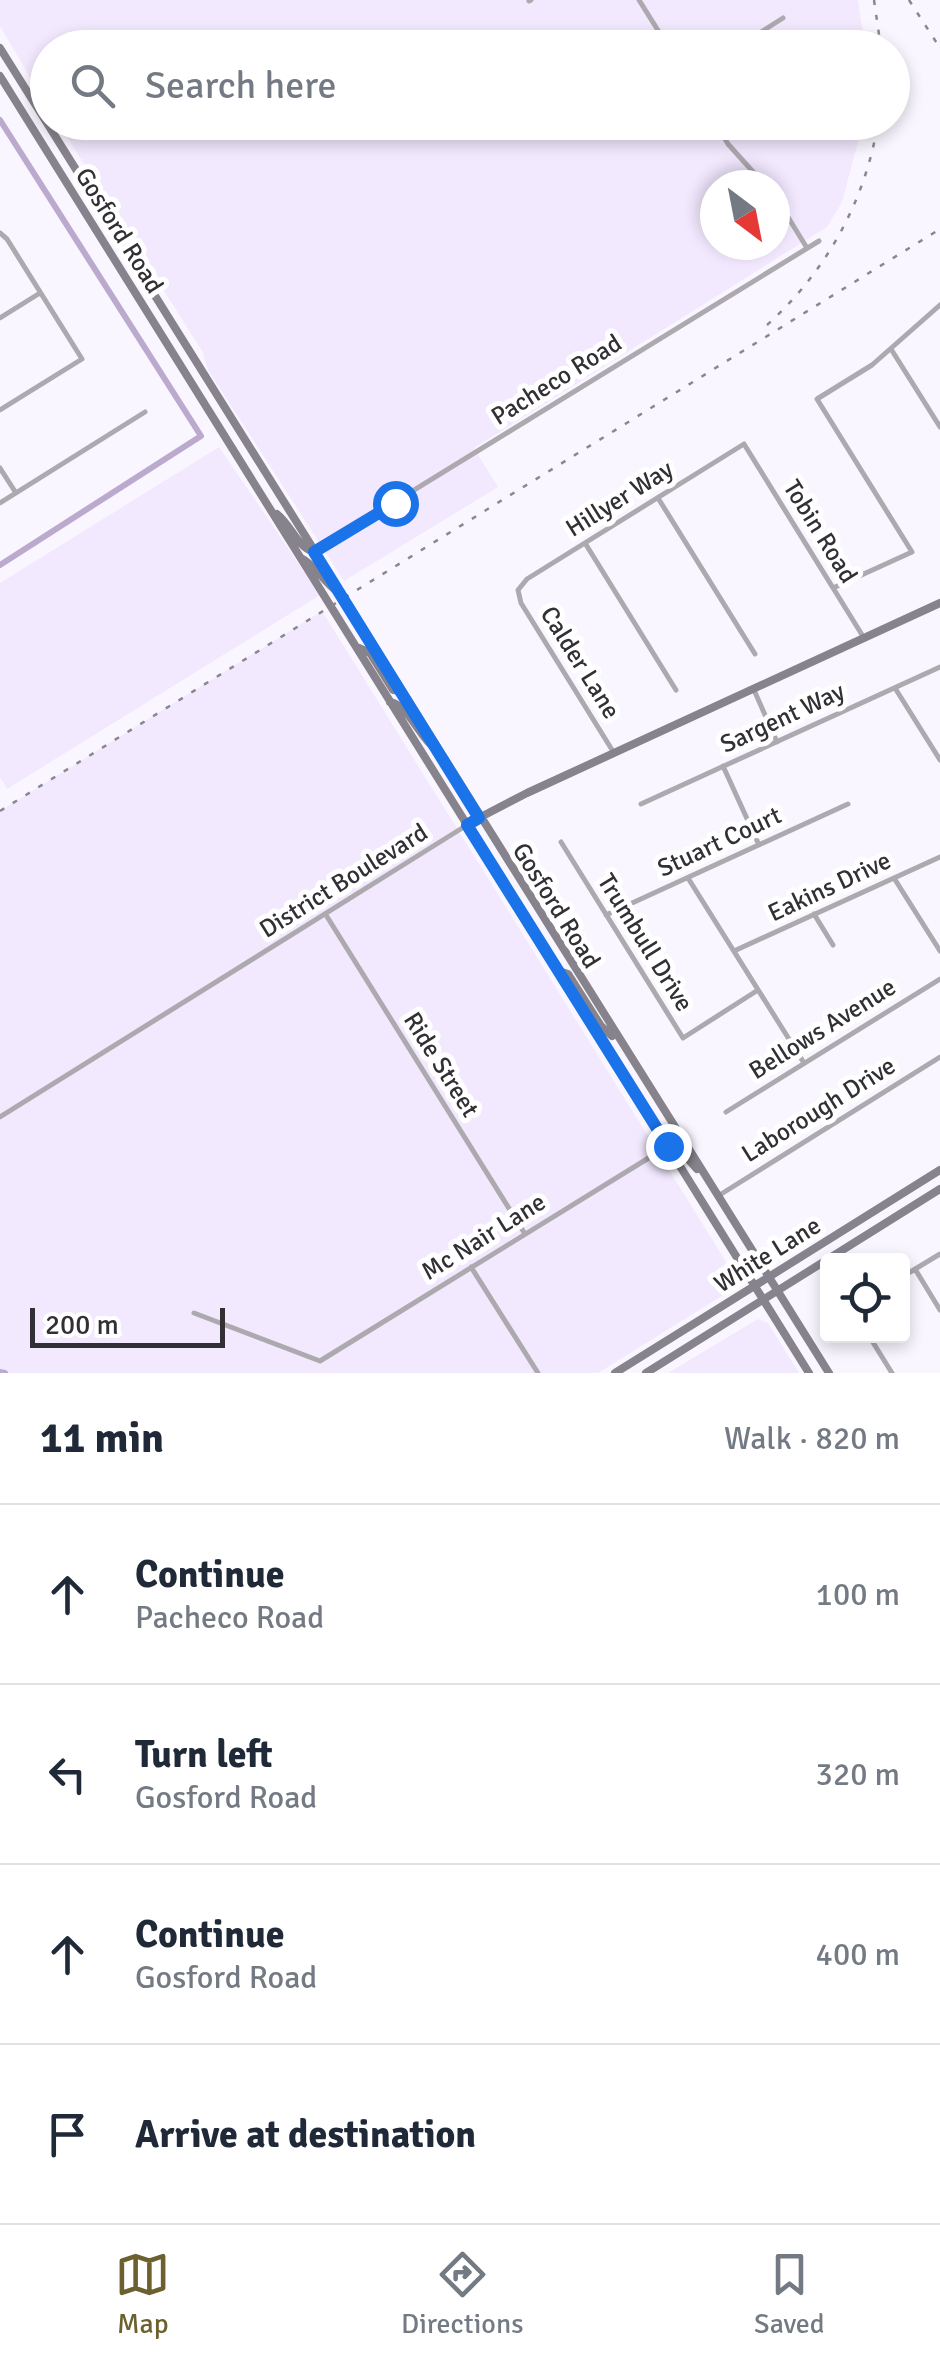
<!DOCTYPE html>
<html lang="en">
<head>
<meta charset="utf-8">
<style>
	body { margin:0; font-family:Signika,sans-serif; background:#f2f2f3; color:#1f2937 }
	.controls { position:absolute; right:30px; bottom:30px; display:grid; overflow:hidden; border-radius:10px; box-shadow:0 5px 15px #0003 }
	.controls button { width:90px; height:90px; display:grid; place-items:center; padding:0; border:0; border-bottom:2px solid #e0e1e3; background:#fff; color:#1f2937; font:50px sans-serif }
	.compass { position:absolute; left:700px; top:170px; width:90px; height:90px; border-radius:50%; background:#fff; box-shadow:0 5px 15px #0003; rotate:148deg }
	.scale { position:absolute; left:30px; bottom:25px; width:195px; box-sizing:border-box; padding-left:10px; border:5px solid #323035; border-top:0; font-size:28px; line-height:35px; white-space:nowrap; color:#323035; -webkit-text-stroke:8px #fff; paint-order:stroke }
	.stop { position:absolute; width:30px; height:30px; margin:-22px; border:8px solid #1a73e8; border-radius:50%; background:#fff }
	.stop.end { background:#1a73e8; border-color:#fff; box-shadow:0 2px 10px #0008 }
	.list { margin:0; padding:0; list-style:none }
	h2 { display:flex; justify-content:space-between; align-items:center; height:130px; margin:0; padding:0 40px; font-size:42px }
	h2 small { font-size:32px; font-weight:400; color:#747a83 }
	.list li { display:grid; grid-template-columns:65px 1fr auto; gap:30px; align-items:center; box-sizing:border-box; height:180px; padding:0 40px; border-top:2px solid #e0e1e3 }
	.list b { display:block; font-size:38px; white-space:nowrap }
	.list p { margin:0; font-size:32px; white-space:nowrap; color:#747a83 }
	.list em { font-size:32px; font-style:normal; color:#747a83 }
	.icon { flex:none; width:55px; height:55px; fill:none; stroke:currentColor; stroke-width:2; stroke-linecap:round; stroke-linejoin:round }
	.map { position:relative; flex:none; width:940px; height:1373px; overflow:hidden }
	.search { position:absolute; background:#fff; box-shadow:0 5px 15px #0003; left:30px; right:30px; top:30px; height:110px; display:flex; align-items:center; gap:25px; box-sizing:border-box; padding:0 35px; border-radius:55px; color:#747a83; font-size:38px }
	.sheet { height:850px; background:#fff }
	nav { display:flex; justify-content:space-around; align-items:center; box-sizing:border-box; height:140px; border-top:2px solid #e0e1e3; background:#fff; font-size:28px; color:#747a83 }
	nav a { display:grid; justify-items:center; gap:5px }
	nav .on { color:#6c612e }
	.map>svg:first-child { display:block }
	.built { fill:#f3e9ff; fill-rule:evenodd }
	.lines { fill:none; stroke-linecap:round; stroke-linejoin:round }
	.canal { stroke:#bbaace; stroke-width:6 }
	.street { stroke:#aca9af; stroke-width:5 }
	.secondary { stroke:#87838c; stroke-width:8 }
	.rail { stroke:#8a888e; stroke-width:2.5; stroke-dasharray:5 10; stroke-linecap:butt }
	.route { stroke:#1a73e8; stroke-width:12 }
	.labels { text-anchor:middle; stroke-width:10; stroke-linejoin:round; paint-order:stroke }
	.street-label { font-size:25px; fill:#323035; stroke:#fff }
</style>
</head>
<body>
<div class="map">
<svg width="940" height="1373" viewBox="0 0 940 1373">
	<rect width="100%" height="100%" fill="#faf6ff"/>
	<path class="built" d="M0,0H858L865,47L48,48L47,106L0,26Z
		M58,123H863L842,202L827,227L474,448L498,487L344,581L208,370L202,351ZM715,185H775V245H715Z
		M219,447L320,595L7,789L0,777V583Z
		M322,611L738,1281L736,1287L598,1373H0V811Z
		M758,1319L768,1323L799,1373H668Z"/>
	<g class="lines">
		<path class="canal" d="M0,120L201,436L0,565
			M0,1372L5,1373"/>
		<path class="street" d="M639,0L669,48
			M529,1L531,0
			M736,48L783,18
			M715,122L728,144L765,185
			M606,128L616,122
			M775,196L807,248
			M0,233L7,239L82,359L0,410
			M0,318L40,293
			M891,349L940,427
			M0,468L16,493
			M658,498L755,654
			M0,503L145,412
			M585,543L676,690
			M315,551L819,241
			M833,588L912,552L817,399L872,365L940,305
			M895,688L940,760
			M754,690L777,742
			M614,753L521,603L518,590L527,579L744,444L864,638
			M723,766L759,845
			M641,804L940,667
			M561,842L683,1038L758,990
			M688,878L804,1063
			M894,878L940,951
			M814,914L833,945
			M326,915L525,1234
			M606,915L848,804
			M734,951L940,857
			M726,1112L940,979
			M0,1117L467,825
			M718,1196L940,1057
			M471,1267L538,1373
			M915,1269L940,1310
			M902,1277L940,1254
			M194,1313L320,1361L668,1146
			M869,1336L892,1373"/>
		<path class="secondary" d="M0,48L829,1373
			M0,76L809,1373
			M277,514C292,526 296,546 314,552
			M301,558C316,565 323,582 337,591
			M359,648L370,653L393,690L402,691
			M390,702C410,706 418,737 436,749
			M475,820L527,793L940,603
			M559,971L568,974L601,1026L612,1036
			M668,1146L681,1151L697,1169
			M615,1373L940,1170
			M646,1373L940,1189"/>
		<path class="rail" d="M874,0L881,48
			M909,0L940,48
			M767,325C826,272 866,200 878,122
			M0,811L940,229"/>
	</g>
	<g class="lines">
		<path class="route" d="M395,503L314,552L479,818L467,825L668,1146"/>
	</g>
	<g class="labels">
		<g class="street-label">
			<text transform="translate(120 230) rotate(58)" y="9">Gosford Road</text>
			<text transform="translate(556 379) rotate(-32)" y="9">Pacheco Road</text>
			<text transform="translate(619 498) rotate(-32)" y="9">Hillyer Way</text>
			<text transform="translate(821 531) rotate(58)" y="9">Tobin Road</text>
			<text transform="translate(581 662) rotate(58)" y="9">Calder Lane</text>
			<text transform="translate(782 717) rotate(-25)" y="9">Sargent Way</text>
			<text transform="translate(719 841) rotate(-25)" y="9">Stuart Court</text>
			<text transform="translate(343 880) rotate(-32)" y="9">District Boulevard</text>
			<text transform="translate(829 886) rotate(-25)" y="9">Eakins Drive</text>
			<text transform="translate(557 905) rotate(58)" y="9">Gosford Road</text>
			<text transform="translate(646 942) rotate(58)" y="9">Trumbull Drive</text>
			<text transform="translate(822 1028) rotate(-32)" y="9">Bellows Avenue</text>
			<text transform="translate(442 1064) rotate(58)" y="9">Ride Street</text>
			<text transform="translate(818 1109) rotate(-32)" y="9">Laborough Drive</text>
			<text transform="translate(483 1236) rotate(-32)" y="9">Mc Nair Lane</text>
			<text transform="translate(767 1254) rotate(-32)" y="9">White Lane</text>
		</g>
	</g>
</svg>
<div class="controls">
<button><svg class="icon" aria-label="locate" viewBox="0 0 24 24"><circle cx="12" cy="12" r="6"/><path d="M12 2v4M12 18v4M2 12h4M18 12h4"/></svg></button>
</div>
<svg class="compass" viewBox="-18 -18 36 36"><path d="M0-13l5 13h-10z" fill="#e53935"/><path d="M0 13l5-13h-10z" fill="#747a83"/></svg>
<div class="scale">200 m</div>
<div class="stop" style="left:395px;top:503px"></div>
<div class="stop end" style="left:668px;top:1146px"></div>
<div class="search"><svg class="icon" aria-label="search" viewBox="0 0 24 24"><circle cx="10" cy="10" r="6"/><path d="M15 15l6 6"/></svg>Search here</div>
</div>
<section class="sheet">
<h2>11 min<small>Walk · 820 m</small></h2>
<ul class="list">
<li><svg class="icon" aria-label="ahead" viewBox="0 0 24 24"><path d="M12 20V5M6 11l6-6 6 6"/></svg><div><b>Continue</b><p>Pacheco Road</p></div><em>100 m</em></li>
<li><svg class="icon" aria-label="left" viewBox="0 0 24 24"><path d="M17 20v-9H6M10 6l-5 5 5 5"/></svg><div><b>Turn left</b><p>Gosford Road</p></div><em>320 m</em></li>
<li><svg class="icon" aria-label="ahead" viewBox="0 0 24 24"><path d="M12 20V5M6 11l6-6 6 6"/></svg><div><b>Continue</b><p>Gosford Road</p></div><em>400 m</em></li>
<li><svg class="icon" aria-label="arrive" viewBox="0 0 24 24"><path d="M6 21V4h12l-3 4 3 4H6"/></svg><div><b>Arrive at destination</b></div></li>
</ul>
</section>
<nav>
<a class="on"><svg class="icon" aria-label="map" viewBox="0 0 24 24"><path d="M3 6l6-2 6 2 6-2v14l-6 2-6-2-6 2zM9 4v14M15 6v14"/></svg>Map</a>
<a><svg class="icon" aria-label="directions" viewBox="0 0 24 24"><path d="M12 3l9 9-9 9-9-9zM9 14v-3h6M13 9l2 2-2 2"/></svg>Directions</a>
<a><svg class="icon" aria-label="saved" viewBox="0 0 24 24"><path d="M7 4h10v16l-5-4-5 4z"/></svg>Saved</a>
</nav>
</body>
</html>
